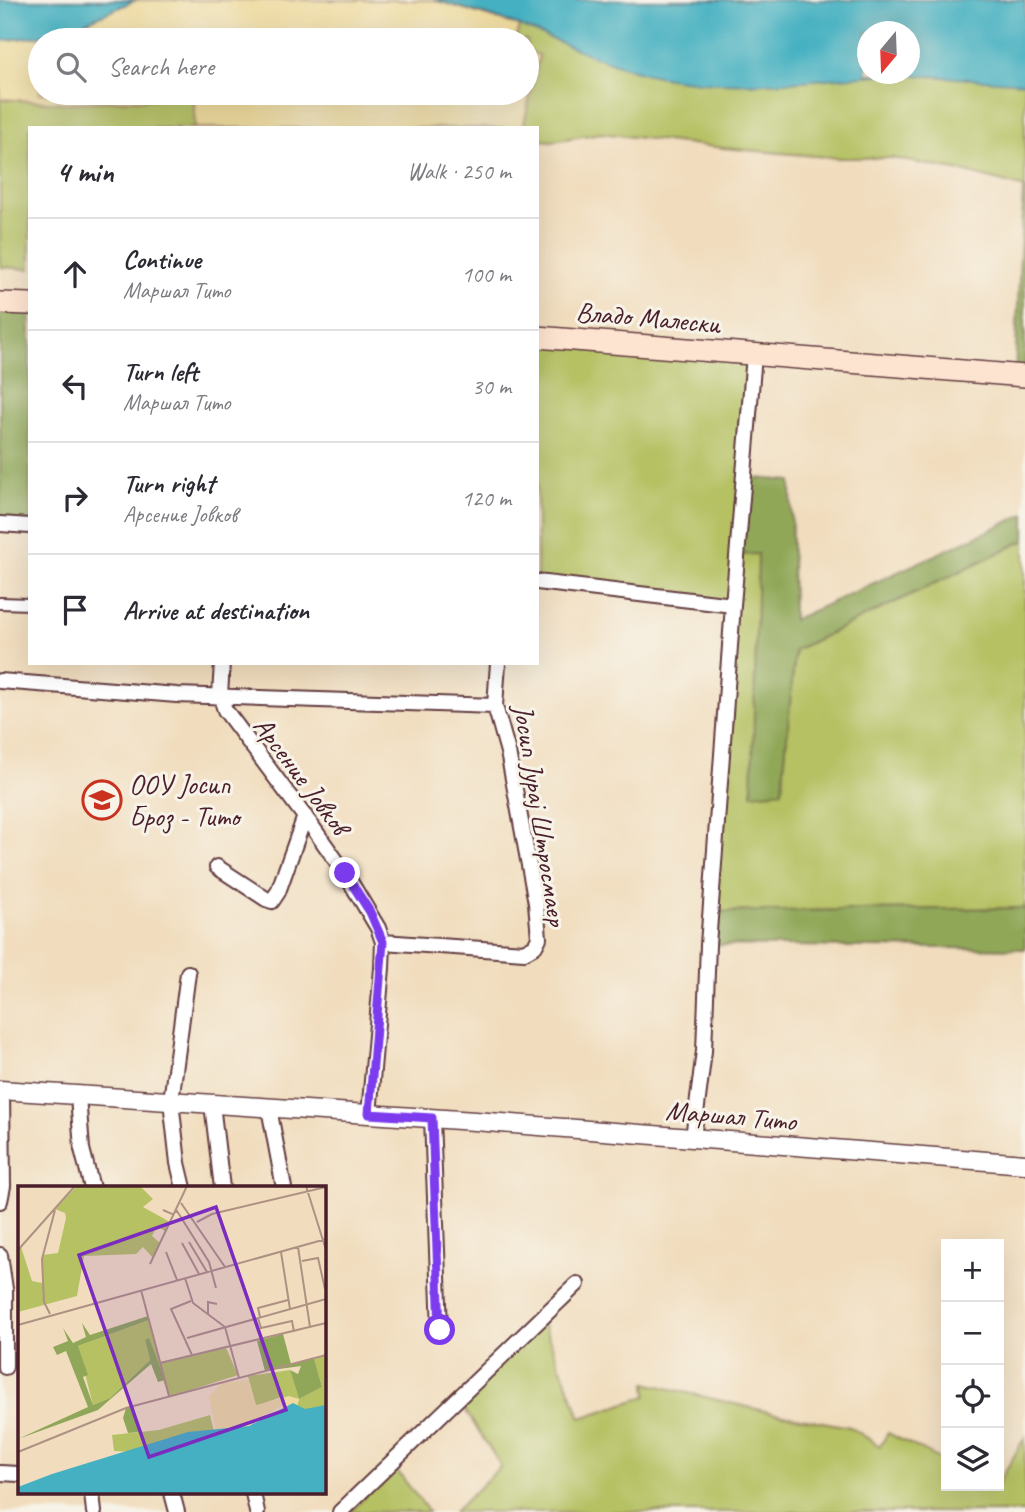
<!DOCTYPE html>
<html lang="en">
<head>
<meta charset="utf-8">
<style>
	body { margin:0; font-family:Caveat,sans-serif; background:#f2f2f3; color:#2b2b33 }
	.controls { position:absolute; right:21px; bottom:21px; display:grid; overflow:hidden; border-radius:0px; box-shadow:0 7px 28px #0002 }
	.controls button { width:63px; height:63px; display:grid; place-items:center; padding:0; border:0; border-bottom:2px solid #e1e1e2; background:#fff; color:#2b2b33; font:35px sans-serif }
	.compass { position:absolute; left:857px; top:21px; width:63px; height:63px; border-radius:50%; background:#fff; box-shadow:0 7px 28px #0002; rotate:199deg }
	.stop { position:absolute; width:21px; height:21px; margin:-16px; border:5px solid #7c3aed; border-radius:50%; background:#fff }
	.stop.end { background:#7c3aed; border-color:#fff; box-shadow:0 2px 7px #0008 }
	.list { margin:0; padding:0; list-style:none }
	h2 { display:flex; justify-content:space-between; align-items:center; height:91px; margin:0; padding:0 28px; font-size:30px }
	h2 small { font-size:23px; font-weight:400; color:#7c7c81 }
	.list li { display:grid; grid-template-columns:46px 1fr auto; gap:21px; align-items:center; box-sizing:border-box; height:112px; padding:0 28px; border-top:2px solid #e1e1e2 }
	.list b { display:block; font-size:26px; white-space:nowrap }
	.list p { margin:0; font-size:23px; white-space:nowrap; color:#7c7c81 }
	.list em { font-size:23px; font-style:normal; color:#7c7c81 }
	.icon { flex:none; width:38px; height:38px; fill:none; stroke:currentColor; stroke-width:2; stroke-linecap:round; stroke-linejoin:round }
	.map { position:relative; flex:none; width:1025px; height:1512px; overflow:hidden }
	.search { position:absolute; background:#fff; box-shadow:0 7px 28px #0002; left:28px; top:28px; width:511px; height:77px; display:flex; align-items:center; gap:18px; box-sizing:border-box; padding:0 24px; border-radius:38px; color:#7c7c81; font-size:26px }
	.panel { position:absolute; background:#fff; box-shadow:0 7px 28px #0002; left:28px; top:126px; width:511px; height:539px; border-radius:0px }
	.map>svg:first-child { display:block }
	.green { fill:#b5c163; stroke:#807047; stroke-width:2; fill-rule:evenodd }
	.forest { fill:#90a759; stroke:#6d6342; stroke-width:2 }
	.sand { fill:#eeda9e; stroke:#9c7c64; stroke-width:2 }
	.water { fill:#44b0c1; stroke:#476876; stroke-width:2 }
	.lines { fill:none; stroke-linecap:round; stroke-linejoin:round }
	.pedestrian-casing { stroke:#633c41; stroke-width:14 }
	.minor-casing { stroke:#633c41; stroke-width:18 }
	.tertiary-casing { stroke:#633c41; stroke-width:21 }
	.secondary-casing { stroke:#633c41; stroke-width:24 }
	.pedestrian { stroke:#fff; stroke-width:10 }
	.minor { stroke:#fff; stroke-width:14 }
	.tertiary { stroke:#fff; stroke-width:18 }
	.secondary { stroke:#fde4d0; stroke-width:21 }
	.route { stroke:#7c3aed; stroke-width:9 }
	.labels { text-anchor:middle; stroke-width:6; stroke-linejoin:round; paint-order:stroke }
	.street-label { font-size:28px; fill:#4a1f2b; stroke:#f7f3e8 }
	.poi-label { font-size:28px; fill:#4a1f2b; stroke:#f7f3e8; text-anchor:start }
	.inset-road { fill:none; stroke:#ae9183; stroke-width:2 }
	.view { fill:#7b2cbf; fill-opacity:0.15; stroke:#7b2cbf; stroke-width:3.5 }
	.inset-edge { fill:none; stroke:#4a1f2b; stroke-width:3.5 }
</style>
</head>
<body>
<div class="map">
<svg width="1025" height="1512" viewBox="0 0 1025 1512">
	<rect width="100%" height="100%" fill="#f7f3e8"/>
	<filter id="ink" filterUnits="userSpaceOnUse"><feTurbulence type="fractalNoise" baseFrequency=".0143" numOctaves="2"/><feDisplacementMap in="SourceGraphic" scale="14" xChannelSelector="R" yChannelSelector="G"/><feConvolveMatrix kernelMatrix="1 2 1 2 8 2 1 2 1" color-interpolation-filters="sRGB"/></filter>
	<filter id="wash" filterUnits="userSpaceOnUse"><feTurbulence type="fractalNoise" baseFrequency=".00686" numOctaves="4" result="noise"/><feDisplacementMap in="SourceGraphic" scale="28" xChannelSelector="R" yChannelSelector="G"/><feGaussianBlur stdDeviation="1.57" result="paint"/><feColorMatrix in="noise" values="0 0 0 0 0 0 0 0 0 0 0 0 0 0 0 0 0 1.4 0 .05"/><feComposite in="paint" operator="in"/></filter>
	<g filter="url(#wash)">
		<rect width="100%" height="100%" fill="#f1ddbe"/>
		<path class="green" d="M1025,0V188L966,172L892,158H838L723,148L601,133L553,141L537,140V128H523L539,56L527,51V40H516L519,26ZM867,32H909V74H867Z
			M175,98L194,100L195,128H30V269L0,267V99L66,103Z
			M537,337L754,355L738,555L758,553L782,790L795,650L1025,540V908L711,912L733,605L537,582Z
			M542,1321L581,1418L647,1396L646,1383L773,1413L850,1427L880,1446L888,1433L946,1462V1486H989L995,1489L1025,1437V1512H454L501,1466L460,1402Z
			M394,1467L429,1512H350Z"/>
		<path class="forest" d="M1023,188H1025V376L1015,375Z
			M0,303L30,304V526L0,524Z
			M743,477L791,481L793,620L1025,514V540L795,650L782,791L752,794L758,554L737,555Z
			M1025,908V949L708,945L711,912Z"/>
		<path class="sand" d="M136,0H435L519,26L516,40H40V93H527V51L539,55L523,128H195L194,99L175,98L66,103L0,99V41L39,36L74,27Z"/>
		<path class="water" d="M0,0H136L74,27L39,36L0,41Z
			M435,0H1025V83L900,74H909V32H867V74H887C811,80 733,91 657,76C610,66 567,44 522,27C494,16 464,9 435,0Z"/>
	</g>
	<g filter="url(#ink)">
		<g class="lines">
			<g class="pedestrian-casing">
				<path id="pedestrian" d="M0,603L30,604"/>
			</g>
			<g class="minor-casing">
				<path id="minor" d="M0,524L30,526
					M537,582L733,605
					M222,663L220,695L225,710L311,825L345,873L378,928L383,942L382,968L369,1114
					M0,681L177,695L495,706
					M217,867L266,899L272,901L278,892L305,816
					M383,942L524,952L535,946L539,938L536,903L508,752L495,706L498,663
					M78,1096L82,1149L92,1188
					M212,1104L222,1188
					M269,1108L284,1188
					M432,1118L440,1330
					M693,1138L704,1051L708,945L733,605L754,355
					M184,1188L178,1163L171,1101L188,973
					M0,1201L3,1186L2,1090
					M0,1255L5,1289V1367
					M0,1473L19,1474
					M92,1493L94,1512
					M172,1493L177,1512
					M253,1493L257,1512
					M340,1512L577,1284"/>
			</g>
			<g class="tertiary-casing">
				<path id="tertiary" d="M0,1090L475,1121L1025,1164"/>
			</g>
			<g class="secondary-casing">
				<path id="secondary" d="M0,303L30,304
					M537,337L1025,376"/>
			</g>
			<use href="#pedestrian" class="pedestrian"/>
			<use href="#minor" class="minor"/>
			<use href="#tertiary" class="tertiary"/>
			<use href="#secondary" class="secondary"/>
		</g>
	</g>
	<g class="lines" filter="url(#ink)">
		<path class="route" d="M345,873L370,912L383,942L369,1114L432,1118L440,1330"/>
	</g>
	<defs>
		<g id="school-ring" transform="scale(2.0125)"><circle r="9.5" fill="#f7f3e8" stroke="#c8321e" stroke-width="1.5"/><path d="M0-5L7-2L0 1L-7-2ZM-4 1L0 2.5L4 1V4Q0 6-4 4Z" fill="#c8321e"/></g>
	</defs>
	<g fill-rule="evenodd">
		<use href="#school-ring" x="102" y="800"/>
	</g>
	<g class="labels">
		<g class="street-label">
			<text transform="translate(648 317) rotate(5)" y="10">Владо Малески</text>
			<text transform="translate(302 775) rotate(53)" y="10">Арсение Јовков</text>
			<text transform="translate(541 815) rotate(81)" y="10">Јосип Јурај Штросмаер</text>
			<text transform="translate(731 1115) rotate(5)" y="10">Маршал Тито</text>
		</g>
		<g class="poi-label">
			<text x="129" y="794">ООУ Јосип<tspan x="129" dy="32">Броз - Тито</tspan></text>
		</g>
	</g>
	<g transform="translate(18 1186)">
		<rect width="308" height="308" fill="#f1ddbe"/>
		<path d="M59,0H122L135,13L125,21L152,36L148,46L139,40L134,50L142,57L135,72L125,61L118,68L66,70L59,110L0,126V64L3,61L14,95L24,97L25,69L40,67L48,32L47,27L37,23ZM131,134L142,176L208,162L220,189L151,211L131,153L127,154L132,174L92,212L75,219L60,160ZM308,169V261L279,220L281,213L263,211L238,220L230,190L272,184L281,213L304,201L296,172ZM192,229L202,270L96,265L94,249L141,244Z" fill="#b5c163"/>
		<path d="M130,130L131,134L60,160L70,189L65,191L75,219L92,212L132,174L127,154L131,152L147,194L140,196L133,178L80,224L0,253L70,221L48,165L39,169L35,161L50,155L45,142L55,157L68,151L64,137L72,149ZM265,148L273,178L296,172L304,201L281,213L272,184L280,188L283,180L247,185L239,155ZM115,220L122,246L110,247L105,232L108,222Z" fill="#90a759"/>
		<path d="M231,194L238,219L271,210L281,213L279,220L266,218L231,240L198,244L191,210L204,197Z" fill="#eeda9e"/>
		<path d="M275,217L287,223L308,219V308H0V301L34,288L170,246L231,240Z" fill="#44b0c1"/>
		<path class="inset-road" d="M288,0L308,64M163,17L207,81M145,24L154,28L159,25L191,76L198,102M179,36L194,28L308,1M204,41L218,78M171,56L189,86M164,57L181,88M280,61L292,141M0,64L57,0M148,66L159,94M263,66L272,123M284,75L300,72L307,103M132,78L169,0M167,92L175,117L207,141L221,192M123,104L151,210M173,115L153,123L174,169M32,128L26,116L24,73L37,24M190,128V116L199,118M242,131L240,122L270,114M240,132L243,142L274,135L276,146M0,139L308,53M169,152L308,113M142,177L308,137M0,266L108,222L308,169"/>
		<path class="view" d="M198,21L268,224L131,271L61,69Z"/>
		<rect width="308" height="308" class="inset-edge"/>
	</g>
</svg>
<div class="controls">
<button>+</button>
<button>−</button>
<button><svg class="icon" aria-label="locate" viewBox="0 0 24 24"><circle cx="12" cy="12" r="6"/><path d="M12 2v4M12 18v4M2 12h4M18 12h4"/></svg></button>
<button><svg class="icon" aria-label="layers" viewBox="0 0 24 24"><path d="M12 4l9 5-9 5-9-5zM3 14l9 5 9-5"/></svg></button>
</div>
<svg class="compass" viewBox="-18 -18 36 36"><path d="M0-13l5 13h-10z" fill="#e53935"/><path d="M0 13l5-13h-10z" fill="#7c7c81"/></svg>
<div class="stop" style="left:440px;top:1330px"></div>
<div class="stop end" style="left:345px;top:873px"></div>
<div class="search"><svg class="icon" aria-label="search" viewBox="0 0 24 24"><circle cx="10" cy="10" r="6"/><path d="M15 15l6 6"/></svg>Search here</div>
<section class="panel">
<h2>4 min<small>Walk · 250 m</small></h2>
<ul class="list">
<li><svg class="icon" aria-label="ahead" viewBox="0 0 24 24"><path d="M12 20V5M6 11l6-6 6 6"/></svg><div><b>Continue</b><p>Маршал Тито</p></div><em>100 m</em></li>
<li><svg class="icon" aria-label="left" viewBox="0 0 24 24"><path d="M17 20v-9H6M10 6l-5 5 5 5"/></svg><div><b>Turn left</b><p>Маршал Тито</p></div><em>30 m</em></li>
<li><svg class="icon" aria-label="right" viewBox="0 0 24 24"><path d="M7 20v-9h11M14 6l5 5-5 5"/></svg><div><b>Turn right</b><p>Арсение Јовков</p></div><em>120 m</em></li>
<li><svg class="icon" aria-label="arrive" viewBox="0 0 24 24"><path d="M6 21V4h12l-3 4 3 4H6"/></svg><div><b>Arrive at destination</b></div></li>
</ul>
</section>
</div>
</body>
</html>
